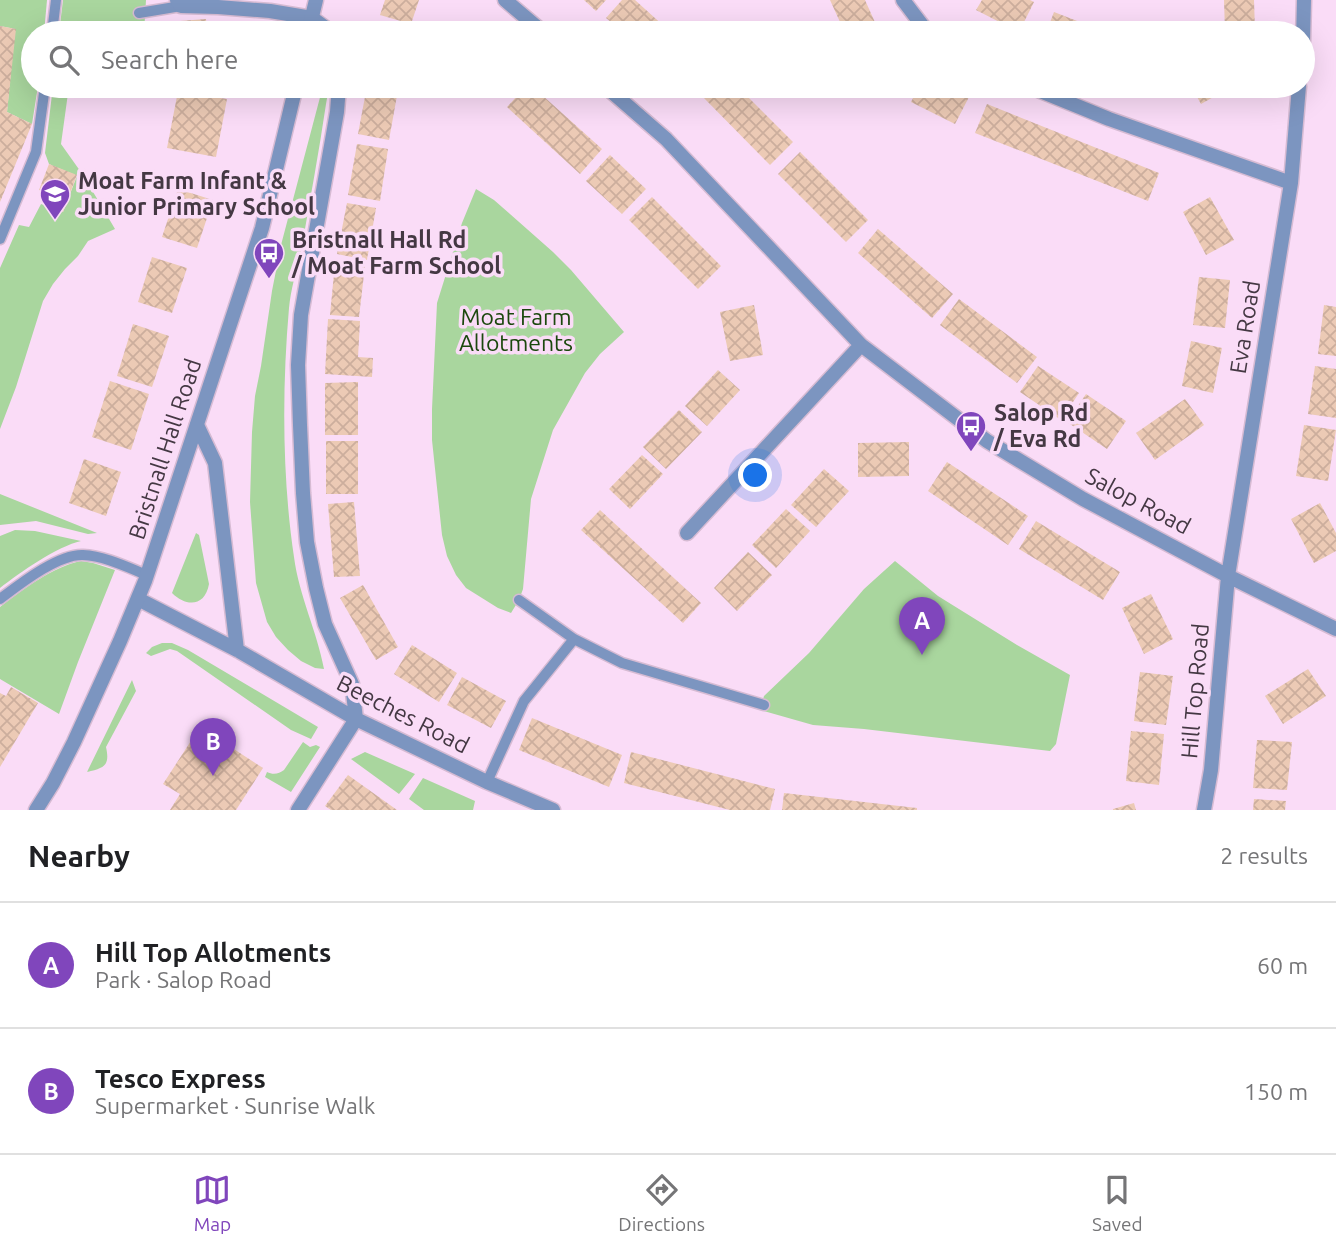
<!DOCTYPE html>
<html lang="en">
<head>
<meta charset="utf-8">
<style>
	body { margin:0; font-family:Ubuntu,sans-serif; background:#f2f2f2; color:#202124 }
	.you { position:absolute; left:756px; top:476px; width:24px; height:24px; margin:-18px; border:5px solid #fff; border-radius:50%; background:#1a73e8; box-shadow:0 0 0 10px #1a73e833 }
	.badge { display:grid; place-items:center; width:46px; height:46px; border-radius:50%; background:#8046bc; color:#fff; font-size:23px; font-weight:700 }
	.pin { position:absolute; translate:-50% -58px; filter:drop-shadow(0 2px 4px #0008) }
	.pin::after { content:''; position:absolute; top:37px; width:24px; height:21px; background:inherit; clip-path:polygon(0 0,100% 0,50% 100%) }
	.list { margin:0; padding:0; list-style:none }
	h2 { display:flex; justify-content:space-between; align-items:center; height:91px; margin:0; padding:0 28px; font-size:30px }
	h2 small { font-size:23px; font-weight:400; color:#757577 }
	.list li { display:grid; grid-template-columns:46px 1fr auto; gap:21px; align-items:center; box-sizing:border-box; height:126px; padding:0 28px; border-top:2px solid #e0e0e0 }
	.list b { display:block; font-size:26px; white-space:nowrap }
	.list p { margin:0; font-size:23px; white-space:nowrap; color:#757577 }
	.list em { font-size:23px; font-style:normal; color:#757577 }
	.icon { flex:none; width:38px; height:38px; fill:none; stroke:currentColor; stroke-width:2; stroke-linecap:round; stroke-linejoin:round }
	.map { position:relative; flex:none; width:1336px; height:810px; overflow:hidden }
	.search { position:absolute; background:#fff; box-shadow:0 7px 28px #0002; left:21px; right:21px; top:21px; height:77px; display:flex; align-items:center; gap:18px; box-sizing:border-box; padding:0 24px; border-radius:38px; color:#757577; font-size:26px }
	.sheet { height:343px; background:#fff }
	nav { display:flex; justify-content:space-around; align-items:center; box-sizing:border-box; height:98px; border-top:2px solid #e0e0e0; background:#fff; font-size:19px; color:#757577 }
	nav a { display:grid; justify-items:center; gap:4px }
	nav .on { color:#8046bc }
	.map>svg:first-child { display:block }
	.green { fill:#a9d69e }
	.building { fill:url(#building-cross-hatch) }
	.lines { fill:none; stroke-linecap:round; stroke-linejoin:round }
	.service-casing { stroke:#d6bbd3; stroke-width:13 }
	.minor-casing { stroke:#d6bbd3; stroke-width:17 }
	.tertiary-casing { stroke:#d6bbd3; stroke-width:17 }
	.service { stroke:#7c95c0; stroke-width:10 }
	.minor { stroke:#7c95c0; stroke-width:14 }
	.tertiary { stroke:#7c95c0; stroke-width:14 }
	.labels { text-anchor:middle; stroke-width:7; stroke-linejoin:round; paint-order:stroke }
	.poi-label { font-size:23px; font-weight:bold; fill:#443843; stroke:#fadcf7; text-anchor:start }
	.park-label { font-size:23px; fill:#1b480d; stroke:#fadcf7 }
	.street-label { font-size:23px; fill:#443843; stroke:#fadcf7 }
</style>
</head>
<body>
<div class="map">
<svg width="1336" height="810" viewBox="0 0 1336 810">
	<defs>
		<pattern id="building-cross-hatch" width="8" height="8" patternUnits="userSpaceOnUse" patternTransform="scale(1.75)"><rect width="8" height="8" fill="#eccab5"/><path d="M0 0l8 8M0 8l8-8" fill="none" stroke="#ccae9d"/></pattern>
	</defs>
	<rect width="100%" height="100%" fill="#fadcf7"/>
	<path class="green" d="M0,0H47L44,33H33V86H38L32,124L7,112L15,29L0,26Z
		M63,0H146L144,33H59Z
		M53,86H69L61,144L83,175L115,229L88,241L78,256L65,269L53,284L43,301L16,387L0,429V268L19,225L29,227L41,204L63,212L77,176L49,164L45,153Z
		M323,86L329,87L326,104C319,152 310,199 302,246C298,266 291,287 289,308C282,388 282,477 294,557C299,596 317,631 324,669L315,668L301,661L288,650L276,637L267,622L256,583L250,502L252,432L255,396L261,366L272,291L281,245Z
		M476,189L494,200L553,252L571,270L624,332L600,354L585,373L553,430L531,499L523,589L519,600L511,613L498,608L466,588L456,575L447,556L442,535L432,440V409L437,303L462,223Z
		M0,494L97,533L88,534L36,521L0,525Z
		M15,530L35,531L81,541C58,546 19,573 0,588V536Z
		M196,533L199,535L209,584C205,607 186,607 172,593Z
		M81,561L93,563L115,570L78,662L59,714L0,679V607C22,590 54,566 81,561Z
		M895,561L938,596L1017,645L1070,675L1056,744L1050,751L864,729L813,725L760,710L764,696L809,653L864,589Z
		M162,643H172L188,650L318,727L311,739L291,730L177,651L170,649L151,656L146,653L152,647Z
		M132,680L136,691L106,747C110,765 105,768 87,772Z
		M303,742L310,747L316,745L320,747L291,792L265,777L267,772C273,775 279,774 284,770Z
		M365,752L415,774L399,794L351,759Z
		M423,778L475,801L473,810H424L409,799Z"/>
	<path class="building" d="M385,0H419L411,24L380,15Z
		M584,0H606L596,11Z
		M622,0H635L666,28L661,33H624L606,18Z
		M830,0H865L878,29L869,33H845Z
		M982,0H1030L1034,2L1019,32L976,10Z
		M1224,0H1254L1255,31L1225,32Z
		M1054,12L1108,33H1046Z
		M206,19L207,33H180V21Z
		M0,26L16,29L7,112L32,124L0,202Z
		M378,27L406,32L405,33H377Z
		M367,86L398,90L389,140L358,134Z
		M526,86H532L602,149L580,174L507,107Z
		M710,86H737L793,142L770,165L701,95Z
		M919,86H946L969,97L955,124L911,102Z
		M1191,86H1233L1201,104Z
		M178,91L227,99L216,157L167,148Z
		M987,104L1159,173L1148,201L975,133Z
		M357,144L388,149L380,201L348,195Z
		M800,152L868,220L846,242L778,174Z
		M610,155L646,189L622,214L586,181Z
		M49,164L77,175L63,212L44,205L48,193L39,190Z
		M178,189L213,200L197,248L162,237Z
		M652,197L721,266L698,289L629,220Z
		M1210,197L1234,240L1206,255L1183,212Z
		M347,203L376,208L367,260L337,254Z
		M878,229L953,294L932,318L858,253Z
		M152,257L187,268L172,313L138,302Z
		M335,263L365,266L359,317L330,315Z
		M1199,277L1230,280L1225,328L1193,325Z
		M959,299L1037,357L1017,383L940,325Z
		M754,305L763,355L730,361L720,312Z
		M1324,305L1336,307V356L1318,354Z
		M328,319L360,321L358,357L373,358L372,377L325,374Z
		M133,324L169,336L152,387L117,376Z
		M1191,341L1222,348L1213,393L1182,386Z
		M1038,366L1079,393L1061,420L1020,392Z
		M1315,366L1336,369V418L1308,414Z
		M718,370L740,390L707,426L685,406Z
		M110,381L149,394L131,450L92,437Z
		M358,382V435H325V383Z
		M1086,394L1126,421L1107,449L1067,422Z
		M1185,399L1204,425L1155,460L1136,433Z
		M679,410L702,432L666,469L643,447Z
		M1304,425L1336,430L1328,481L1296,476Z
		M326,441H358V494H326Z
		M909,442V476L858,477V443Z
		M642,455L663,474L630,509L609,489Z
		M84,459L121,472L106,516L69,503Z
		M947,462L1028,516L1008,545L928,491Z
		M824,469L849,491L816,527L791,505Z
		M354,502L360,576L334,577L328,504Z
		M1320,503L1336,533V551L1314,563L1291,519Z
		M786,509L810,531L776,568L752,545Z
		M600,510L701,603L683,623L581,530Z
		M1036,521L1120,572L1103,600L1019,549Z
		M748,552L772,575L737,611L714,588Z
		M363,585L398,647L376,660L340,598Z
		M1151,594L1173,639L1144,654L1122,608Z
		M412,645L457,673L439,702L394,674Z
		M1308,669L1326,696L1283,724L1265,696Z
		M1140,672L1173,676L1166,725L1134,721Z
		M462,677L506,701L491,728L447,705Z
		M11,687L38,703L0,767V693L6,696Z
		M532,718L622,755L609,787L519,750Z
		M200,727L263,768L236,810H170L180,794L163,784Z
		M1131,731L1164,734L1159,785L1126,781Z
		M1257,740L1292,742L1287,790L1253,788Z
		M631,752L775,789L770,810H730L624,783Z
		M348,775L397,810H331L325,806Z
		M784,793L917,808V810H782Z
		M1254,799L1286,801L1285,810H1253Z
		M1134,803L1136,810H1113V809Z"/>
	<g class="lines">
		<g class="service-casing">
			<path id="service" d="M139,13L181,6
				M52,33L56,0
				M0,239L36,152L45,86
				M0,599C20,584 58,554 83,555C105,556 127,567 147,575
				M519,600L574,639L622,663L764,705
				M487,782L524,701L574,639"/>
		</g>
		<g class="minor-casing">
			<path id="minor" d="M177,0L181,6L218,7L270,11L312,18L327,29L329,33
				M505,0L544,33
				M903,0L925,29L930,33
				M1303,41L1304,0
				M605,86L666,139L861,345L987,441L1083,499L1228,576L1336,629
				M1028,86L1109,119L1291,183
				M197,425L215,463L237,650
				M687,533L861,345
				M138,599L237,650L356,719L487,782L553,810
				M298,810L356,719L352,684L325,624L316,588L307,542L303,493L300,425L298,365L301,315L337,112L339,86
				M1204,810L1211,770L1228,576L1291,183L1299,86"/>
		</g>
		<g class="tertiary-casing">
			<path id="tertiary" d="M308,33L316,0
				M36,810L53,783L74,742L120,641L145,581L262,228L296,86"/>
		</g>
		<use href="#service" class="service"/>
		<use href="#minor" class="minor"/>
		<use href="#tertiary" class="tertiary"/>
	</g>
	<defs>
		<g id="school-pin" transform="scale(1.575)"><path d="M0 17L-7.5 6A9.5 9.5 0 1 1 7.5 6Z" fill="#8046bc" stroke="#fadcf7"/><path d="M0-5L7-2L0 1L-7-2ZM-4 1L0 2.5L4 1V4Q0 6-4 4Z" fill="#fff"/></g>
		<g id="bus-pin" transform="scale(1.575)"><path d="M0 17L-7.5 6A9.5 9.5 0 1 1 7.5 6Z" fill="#8046bc" stroke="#fadcf7"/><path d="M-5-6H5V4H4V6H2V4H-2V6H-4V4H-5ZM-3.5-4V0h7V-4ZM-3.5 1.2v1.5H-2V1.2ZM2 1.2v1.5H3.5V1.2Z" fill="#fff"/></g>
	</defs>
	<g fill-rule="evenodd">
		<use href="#school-pin" x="55" y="194"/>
		<use href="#bus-pin" x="269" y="253"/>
		<use href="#bus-pin" x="971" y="426"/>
	</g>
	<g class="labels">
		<g class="poi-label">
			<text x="78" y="189">Moat Farm Infant &amp;<tspan x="78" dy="26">Junior Primary School</tspan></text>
			<text x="292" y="248">Bristnall Hall Rd<tspan x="292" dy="26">/ Moat Farm School</tspan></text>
			<text x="994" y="421">Salop Rd<tspan x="994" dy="26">/ Eva Rd</tspan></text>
		</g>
		<g class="park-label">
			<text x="516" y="325">Moat Farm<tspan x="516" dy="26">Allotments</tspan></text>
		</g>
		<g class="street-label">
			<text transform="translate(1245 327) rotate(-81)" y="8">Eva Road</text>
			<text transform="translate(165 449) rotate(-72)" y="8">Bristnall Hall Road</text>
			<text transform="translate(1138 501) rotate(28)" y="8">Salop Road</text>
			<text transform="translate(1195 691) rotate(-85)" y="8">Hill Top Road</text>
			<text transform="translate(403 714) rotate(27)" y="8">Beeches Road</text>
		</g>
	</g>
</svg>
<div class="you"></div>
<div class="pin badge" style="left:922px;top:655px">A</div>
<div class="pin badge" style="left:213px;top:776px">B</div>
<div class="search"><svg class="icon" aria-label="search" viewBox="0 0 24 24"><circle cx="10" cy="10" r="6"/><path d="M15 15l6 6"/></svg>Search here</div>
</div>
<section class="sheet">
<h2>Nearby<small>2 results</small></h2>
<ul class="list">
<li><span class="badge">A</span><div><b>Hill Top Allotments</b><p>Park · Salop Road</p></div><em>60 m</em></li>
<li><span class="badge">B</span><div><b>Tesco Express</b><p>Supermarket · Sunrise Walk</p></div><em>150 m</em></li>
</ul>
</section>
<nav>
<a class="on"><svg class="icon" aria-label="map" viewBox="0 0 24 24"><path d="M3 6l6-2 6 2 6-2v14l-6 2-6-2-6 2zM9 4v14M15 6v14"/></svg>Map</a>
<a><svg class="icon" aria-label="directions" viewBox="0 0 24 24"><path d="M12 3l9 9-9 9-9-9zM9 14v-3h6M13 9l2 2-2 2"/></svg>Directions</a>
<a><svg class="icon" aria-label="saved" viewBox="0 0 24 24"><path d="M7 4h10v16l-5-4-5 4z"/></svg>Saved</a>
</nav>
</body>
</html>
